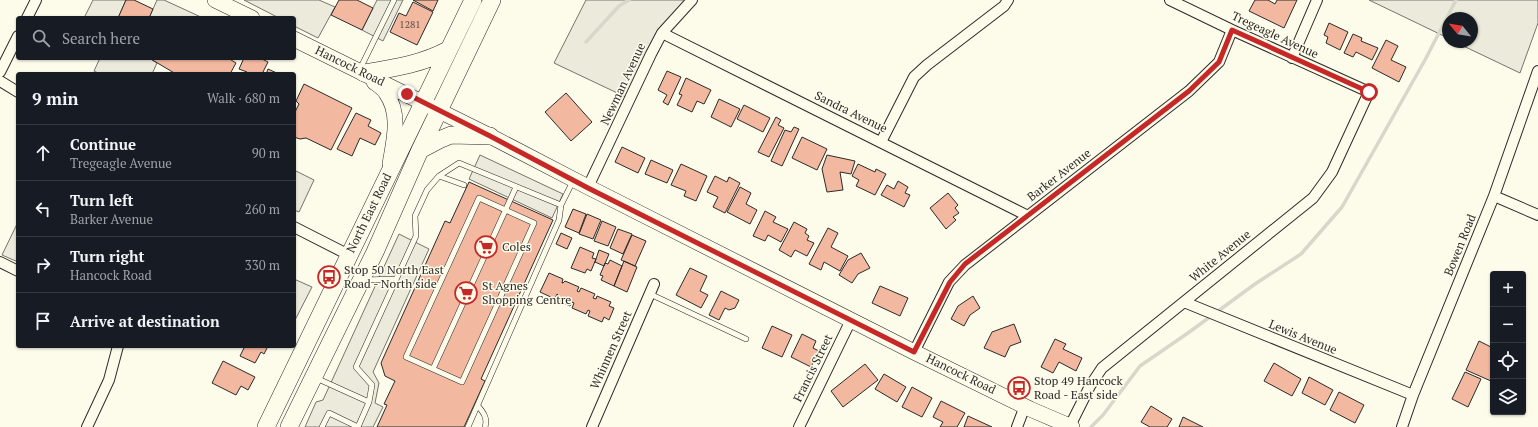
<!DOCTYPE html>
<html lang="en">
<head>
<meta charset="utf-8">
<style>
	body { margin:0; font-family:"PT Serif",serif; background:#20242c; color:#f1f3f6 }
	.controls { position:absolute; right:12px; bottom:12px; display:grid; overflow:hidden; border-radius:4px; box-shadow:0 1px 3px #0004 }
	.controls button { width:36px; height:36px; display:grid; place-items:center; padding:0; border:0; border-bottom:1px solid #363941; background:#171b24; color:#f1f3f6; font:20px sans-serif }
	.compass { position:absolute; left:1442px; top:12px; width:36px; height:36px; border-radius:50%; background:#171b24; box-shadow:0 1px 3px #0004; rotate:300deg }
	.stop { position:absolute; width:12px; height:12px; margin:-9px; border:3px solid #c62828; border-radius:50%; background:#fff }
	.stop.end { background:#c62828; border-color:#fff; box-shadow:0 1px 4px #0008 }
	.list { margin:0; padding:0; list-style:none }
	h2 { display:flex; justify-content:space-between; align-items:center; height:52px; margin:0; padding:0 16px; font-size:17px }
	h2 small { font-size:13px; font-weight:400; color:#9ea1a6 }
	.list li { display:grid; grid-template-columns:26px 1fr auto; gap:12px; align-items:center; box-sizing:border-box; height:56px; padding:0 16px; border-top:1px solid #363941 }
	.list b { display:block; font-size:15px; white-space:nowrap }
	.list p { margin:0; font-size:13px; white-space:nowrap; color:#9ea1a6 }
	.list em { font-size:13px; font-style:normal; color:#9ea1a6 }
	.icon { flex:none; width:22px; height:22px; fill:none; stroke:currentColor; stroke-width:2; stroke-linecap:round; stroke-linejoin:round }
	.map { position:relative; flex:none; width:1538px; height:427px; overflow:hidden }
	.search { position:absolute; background:#171b24; box-shadow:0 1px 3px #0004; left:16px; top:16px; width:280px; height:44px; display:flex; align-items:center; gap:10px; box-sizing:border-box; padding:0 14px; border-radius:4px; color:#9ea1a6; font-size:15px }
	.panel { position:absolute; background:#171b24; box-shadow:0 1px 3px #0004; left:16px; top:72px; width:280px; height:276px; border-radius:4px }
	.map>svg:first-child { display:block }
	.green { fill:#ecebdb; stroke:#74746e }
	.parking { fill:#eceadb; stroke:#74746e }
	.lines { fill:none; stroke-linecap:round; stroke-linejoin:round }
	.stream { stroke:#d8d7c9; stroke-width:3.5 }
	.building { fill:#f2b8a0; stroke:#2b2b2b }
	.service-casing { stroke:#2b2b2b; stroke-width:6 }
	.minor-casing { stroke:#2b2b2b; stroke-width:12 }
	.secondary-casing { stroke:#2b2b2b; stroke-width:16 }
	.primary-casing { stroke:#2b2b2b; stroke-width:18 }
	.service { stroke:#fdfbea; stroke-width:5 }
	.minor { stroke:#fdfbea; stroke-width:10 }
	.secondary { stroke:#fdfbea; stroke-width:15 }
	.primary { stroke:#fdfbea; stroke-width:17 }
	.route { stroke:#c62828; stroke-width:5 }
	.labels { text-anchor:middle; stroke-width:3; stroke-linejoin:round; paint-order:stroke }
	.number-label { font-size:10px; fill:#5d4e48 }
	.street-label { font-size:12px; fill:#2b2b2b; stroke:#fdfbea }
	.poi-label { font-size:12px; fill:#2b2b2b; stroke:#fdfbea; text-anchor:start }
</style>
</head>
<body>
<div class="map">
<svg width="1538" height="427" viewBox="0 0 1538 427">
	<rect width="100%" height="100%" fill="#fdfbea"/>
	<path class="green" d="M586,0H692L672,21L630,99L554,63Z
		M1369,0H1538V23L1520,73L1455,42H1472V18H1448V38Z
		M18,222V262L2,255Z"/>
	<path class="parking" d="M93,0H126L118,18H84Z
		M157,0H164L203,18H149Z
		M244,0H319L335,7L318,38L294,26V18H279Z
		M377,0H403L383,41L362,30Z
		M100,58H149L157,63L152,74H100L94,71Z
		M480,155L563,194L552,218L469,179Z
		M294,170L314,180L299,212L294,210Z
		M399,234L429,249L373,372L379,383L375,403L383,407L373,427H305L316,402L323,400Z
		M294,279L312,287L294,322Z"/>
	<g class="lines">
		<path class="stream" d="M586,42L619,6L629,0
			M1091,427L1103,415L1140,366L1188,333L1255,284L1301,254L1342,207L1425,60L1456,0"/>
	</g>
	<path class="building" d="M126,0H134L153,9L149,18H118Z
		M339,0H357L373,8L362,30L331,15Z
		M413,0H438L433,11Z
		M1255,0H1268L1275,4L1277,0H1297L1284,28L1249,11Z
		M413,2L433,12L417,45L390,32L399,13L406,16Z
		M1329,23L1348,32L1340,50L1326,43L1328,37L1324,35Z
		M1353,34L1362,38L1361,41L1378,48L1372,60L1356,52L1353,57L1344,53Z
		M1386,40L1398,46L1391,60L1406,67L1399,82L1372,68Z
		M149,58H228L236,63L230,74H176Z
		M244,58H260L268,62L262,74H246L247,72L239,69Z
		M268,69L279,74H266Z
		M667,71L681,77L668,105L663,102L667,95L658,90Z
		M686,78L711,90L704,104L697,101L692,112L677,105L682,95L679,94Z
		M304,84L352,108L331,150L306,138L300,139L294,137V114L299,104L296,101Z
		M566,93L592,122L571,141L545,112Z
		M719,99L740,109L731,127L711,117Z
		M744,105L770,118L763,132L737,119Z
		M356,113L371,120L368,126L381,133L375,145L360,138L352,156L337,149Z
		M776,117L781,120L778,125L784,128L769,157L758,152Z
		M794,127L799,129L782,166L771,161L785,130L791,132Z
		M802,137L827,149L817,170L792,158Z
		M622,147L645,158L638,173L615,162Z
		M827,155L855,161L851,174L840,172L843,190L827,192L822,169Z
		M651,160L673,170L667,183L645,174Z
		M681,164L707,176L696,201L684,196L686,191L671,185Z
		M858,164L875,172L876,169L886,174L875,195L856,186L859,180L852,176Z
		M715,176L727,182L729,177L740,183L725,213L713,207L718,197L707,192Z
		M898,181L908,187L905,193L910,195L904,207L881,195L887,185L894,189Z
		M469,182L553,220L481,379L485,381L464,427H377L387,405L384,404L395,381L385,376L381,363L445,221L450,223Z
		M740,187L751,193L746,204L757,210L750,224L727,212Z
		M948,193L958,205L955,208L959,213L953,217L956,220L946,229L930,208Z
		M573,209L586,214L579,233L565,227Z
		M765,211L776,217L773,222L788,229L781,242L768,235L765,241L753,236Z
		M587,214L601,220L593,239L579,234Z
		M602,221L616,227L608,246L594,241Z
		M794,222L807,229L805,233L809,236L807,240L814,243L807,256L795,250L791,257L779,250Z
		M828,228L838,233L831,247L848,256L840,271L824,262L821,270L809,264Z
		M618,229L632,234L623,254L610,248Z
		M561,233L572,238L567,249L556,244Z
		M632,235L646,241L635,266L621,260Z
		M580,247L594,253L592,258L596,259L591,271L587,269L585,273L571,268Z
		M599,250L609,254L604,266L595,262Z
		M861,253L870,268L858,274L852,283L839,275L848,260Z
		M610,260L622,266L614,286L601,280L603,276L600,275L605,263L608,264Z
		M624,261L637,267L627,292L614,286Z
		M690,268L707,276L700,291L708,295L701,308L676,295Z
		M549,273L563,279L562,283H563L565,281L579,287L577,291L579,292L581,288L595,294L593,298L596,299L597,296L611,302L609,306L614,308L609,320L604,317L602,322L588,316L590,311L588,310L586,314L572,308L574,303L572,302L570,306L556,300L558,295L557,294L555,299L540,292Z
		M880,286L908,298L900,316L872,303Z
		M721,291L739,300L735,308L729,310L725,308L719,320L709,315Z
		M973,296L980,308L970,315L964,326L951,319L958,306Z
		M1014,324L1021,342L1010,346L1005,357L984,348L992,332Z
		M772,326L792,335L782,357L762,348Z
		M802,334L816,341L813,348L819,351L811,367L791,357Z
		M1055,339L1066,344L1063,349L1082,358L1076,371L1059,362L1053,373L1041,367Z
		M1479,341L1493,348V376L1491,381L1466,370Z
		M245,346H268L264,354L261,352L255,363L240,356Z
		M223,361L255,377L248,390L241,386L236,395L212,383Z
		M1274,363L1301,379L1292,396L1264,381Z
		M865,364L878,380L843,407L831,391Z
		M1465,372L1481,379L1468,407L1452,399Z
		M884,374L906,387L897,402L875,389Z
		M1309,377L1333,390L1325,405L1302,393Z
		M912,387L932,398L922,417L902,407Z
		M1339,392L1364,405L1355,423L1330,410Z
		M941,401L965,413L957,427H940L943,422L933,417Z
		M1151,406L1172,419L1167,427H1150L1141,422Z
		M968,416L992,427H964Z
		M1183,417L1203,427H1179Z"/>
	<g class="lines">
		<g class="service-casing">
			<path id="service" d="M360,69L394,0
				M439,176L459,163L561,205L573,181
				M479,198L534,223L462,382L406,357Z
				M365,280L396,279
				M650,294L746,339
				M433,369L516,187
				M316,378L369,402L358,427
				M369,402L372,385L356,367L416,236L415,216L427,190L439,176L464,185
				M478,406C483,412 488,418 485,427
				M322,427L329,413L358,427
				M468,427L559,220L561,205"/>
		</g>
		<g class="minor-casing">
			<path id="minor" d="M27,18L36,0
				M662,33L1028,216
				M1292,58L1317,0
				M0,72L18,36
				M0,81L18,92
				M881,142L914,77L927,65L1004,6L1008,0
				M588,187L651,54L662,33L692,0
				M1494,196L1538,215
				M294,227L349,255
				M0,262L18,271
				M1184,302L1413,395
				M914,352L949,282L965,265L1189,91L1219,62L1232,30
				M1070,426L1090,386L1102,368L1313,198L1332,172L1369,92L1232,30L1170,0
				M87,427L109,380L118,346
				M592,427L654,284
				M799,427L851,320
				M1017,427L1025,406
				M1402,427L1413,395L1494,196L1538,71"/>
		</g>
		<g class="secondary-casing">
			<path id="secondary" d="M215,0L252,18
				M294,39L490,136L588,187L914,352L1030,409L1072,427
				M374,82C378,85 383,88 386,93C401,114 394,140 390,164"/>
		</g>
		<g class="primary-casing">
			<path id="primary" d="M364,73C394,68 422,64 448,50
				M420,150L439,140L451,135L490,136
				M266,427L473,0
				M289,427L375,252L420,150L492,0"/>
		</g>
		<use href="#service" class="service"/>
		<use href="#minor" class="minor"/>
		<use href="#secondary" class="secondary"/>
		<use href="#primary" class="primary"/>
	</g>
	<g class="lines">
		<path class="route" d="M407,94L490,136L588,188L914,352L950,282L965,264L1189,91L1219,62L1232,30L1369,92"/>
	</g>
	<defs>
		<g id="supermarket-ring" transform="scale(1.15)"><circle r="9.5" fill="#fdfbea" stroke="#c62828" stroke-width="1.5"/><path d="M-6-5.5h2.5l.6 2H6L4.5 2H-2.5L-4.4-4H-6ZM-1.5 3.2a1.3 1.3 0 1 0 .1 0ZM3 3.2a1.3 1.3 0 1 0 .1 0Z" fill="#c62828"/></g>
		<g id="bus-ring" transform="scale(1.15)"><circle r="9.5" fill="#fdfbea" stroke="#c62828" stroke-width="1.5"/><path d="M-5-6H5V4H4V6H2V4H-2V6H-4V4H-5ZM-3.5-4V0h7V-4ZM-3.5 1.2v1.5H-2V1.2ZM2 1.2v1.5H3.5V1.2Z" fill="#c62828"/></g>
	</defs>
	<g fill-rule="evenodd">
		<use href="#supermarket-ring" x="486" y="247"/>
		<use href="#bus-ring" x="329" y="277"/>
		<use href="#supermarket-ring" x="466" y="293"/>
		<use href="#bus-ring" x="1019" y="388"/>
	</g>
	<g class="labels">
		<g class="number-label">
			<text x="410" y="28">1281</text>
		</g>
		<g class="street-label">
			<text transform="translate(1275 35) rotate(25)" y="4">Tregeagle Avenue</text>
			<text transform="translate(350 66) rotate(26)" y="4">Hancock Road</text>
			<text transform="translate(623 84) rotate(-65)" y="4">Newman Avenue</text>
			<text transform="translate(851 112) rotate(26)" y="4">Sandra Avenue</text>
			<text transform="translate(1059 175) rotate(-38)" y="4">Barker Avenue</text>
			<text transform="translate(369 213) rotate(-64)" y="4">North East Road</text>
			<text transform="translate(1460 245) rotate(-68)" y="4">Bowen Road</text>
			<text transform="translate(1220 256) rotate(-39)" y="4">White Avenue</text>
			<text transform="translate(1303 337) rotate(22)" y="4">Lewis Avenue</text>
			<text transform="translate(611 350) rotate(-66)" y="4">Whinnen Street</text>
			<text transform="translate(813 368) rotate(-64)" y="4">Francis Street</text>
			<text transform="translate(961 374) rotate(26)" y="4">Hancock Road</text>
		</g>
		<g class="poi-label">
			<text x="502" y="251">Coles</text>
			<text x="344" y="274">Stop 50 North East<tspan x="344" dy="14">Road - North side</tspan></text>
			<text x="482" y="290">St Agnes<tspan x="482" dy="14">Shopping Centre</tspan></text>
			<text x="1034" y="385">Stop 49 Hancock<tspan x="1034" dy="14">Road - East side</tspan></text>
		</g>
	</g>
</svg>
<div class="controls">
<button>+</button>
<button>−</button>
<button><svg class="icon" aria-label="locate" viewBox="0 0 24 24"><circle cx="12" cy="12" r="6"/><path d="M12 2v4M12 18v4M2 12h4M18 12h4"/></svg></button>
<button><svg class="icon" aria-label="layers" viewBox="0 0 24 24"><path d="M12 4l9 5-9 5-9-5zM3 14l9 5 9-5"/></svg></button>
</div>
<svg class="compass" viewBox="-18 -18 36 36"><path d="M0-13l5 13h-10z" fill="#e53935"/><path d="M0 13l5-13h-10z" fill="#9ea1a6"/></svg>
<div class="stop" style="left:1369px;top:92px"></div>
<div class="stop end" style="left:407px;top:94px"></div>
<div class="search"><svg class="icon" aria-label="search" viewBox="0 0 24 24"><circle cx="10" cy="10" r="6"/><path d="M15 15l6 6"/></svg>Search here</div>
<section class="panel">
<h2>9 min<small>Walk · 680 m</small></h2>
<ul class="list">
<li><svg class="icon" aria-label="ahead" viewBox="0 0 24 24"><path d="M12 20V5M6 11l6-6 6 6"/></svg><div><b>Continue</b><p>Tregeagle Avenue</p></div><em>90 m</em></li>
<li><svg class="icon" aria-label="left" viewBox="0 0 24 24"><path d="M17 20v-9H6M10 6l-5 5 5 5"/></svg><div><b>Turn left</b><p>Barker Avenue</p></div><em>260 m</em></li>
<li><svg class="icon" aria-label="right" viewBox="0 0 24 24"><path d="M7 20v-9h11M14 6l5 5-5 5"/></svg><div><b>Turn right</b><p>Hancock Road</p></div><em>330 m</em></li>
<li><svg class="icon" aria-label="arrive" viewBox="0 0 24 24"><path d="M6 21V4h12l-3 4 3 4H6"/></svg><div><b>Arrive at destination</b></div></li>
</ul>
</section>
</div>
</body>
</html>
